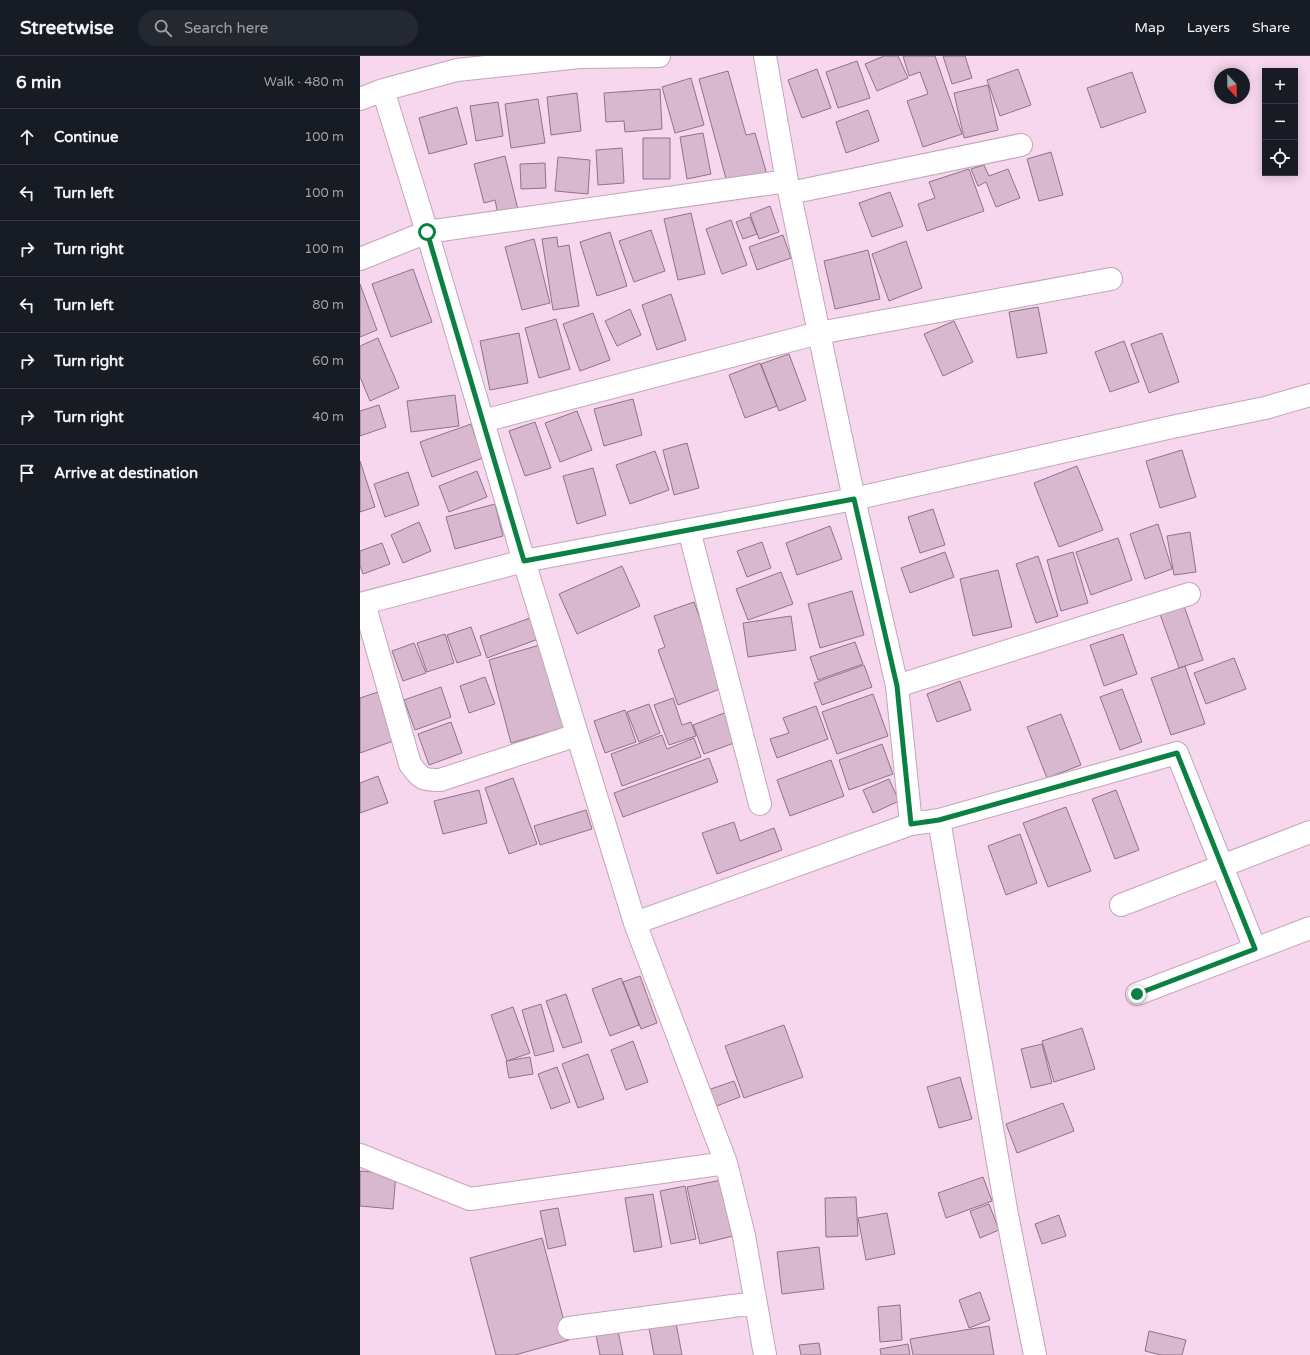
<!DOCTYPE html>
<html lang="en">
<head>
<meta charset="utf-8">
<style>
	body { margin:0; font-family:"Varela Round",sans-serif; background:#242831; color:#f1f3f6 }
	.controls { position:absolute; right:12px; top:12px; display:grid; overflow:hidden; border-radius:0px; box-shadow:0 2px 10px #0003 }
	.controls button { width:36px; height:36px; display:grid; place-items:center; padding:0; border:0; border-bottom:1px solid #363941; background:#171b24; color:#f1f3f6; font:20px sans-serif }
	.compass { position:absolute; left:854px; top:12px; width:36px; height:36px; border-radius:50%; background:#171b24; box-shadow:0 2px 10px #0003; rotate:158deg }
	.stop { position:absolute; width:12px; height:12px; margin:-9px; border:3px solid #0b8043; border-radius:50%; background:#fff }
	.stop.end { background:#0b8043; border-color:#fff; box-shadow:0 1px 4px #0008 }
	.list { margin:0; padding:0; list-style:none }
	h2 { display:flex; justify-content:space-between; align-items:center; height:52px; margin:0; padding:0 16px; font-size:17px }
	h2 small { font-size:13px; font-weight:400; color:#9ea1a6 }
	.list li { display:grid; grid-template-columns:26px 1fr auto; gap:12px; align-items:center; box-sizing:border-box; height:56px; padding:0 16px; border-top:1px solid #363941 }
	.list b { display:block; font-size:15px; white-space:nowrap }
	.list em { font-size:13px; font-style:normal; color:#9ea1a6 }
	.icon { flex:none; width:22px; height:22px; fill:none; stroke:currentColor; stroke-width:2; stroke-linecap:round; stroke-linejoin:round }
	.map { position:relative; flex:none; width:950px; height:1299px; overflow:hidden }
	header { display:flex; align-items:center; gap:24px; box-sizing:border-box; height:56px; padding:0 20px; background:#171b24; border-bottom:1px solid #363941 }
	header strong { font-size:19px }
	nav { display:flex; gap:22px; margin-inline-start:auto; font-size:14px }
	.search { width:280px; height:36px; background:#242831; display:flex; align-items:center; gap:10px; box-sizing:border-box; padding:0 14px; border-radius:22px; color:#9ea1a6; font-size:15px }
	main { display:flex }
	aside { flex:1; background:#171b24 }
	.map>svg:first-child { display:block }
	.building { fill:#d7b8ce; stroke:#8f7387 }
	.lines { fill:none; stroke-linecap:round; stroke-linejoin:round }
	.minor-casing { stroke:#c3a5ba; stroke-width:24 }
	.minor { stroke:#fff; stroke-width:22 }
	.route { stroke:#0b8043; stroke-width:5 }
</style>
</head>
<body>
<header>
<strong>Streetwise</strong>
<div class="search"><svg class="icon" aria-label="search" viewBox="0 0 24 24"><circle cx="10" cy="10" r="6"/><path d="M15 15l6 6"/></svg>Search here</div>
<nav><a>Map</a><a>Layers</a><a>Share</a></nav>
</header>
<main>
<aside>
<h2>6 min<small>Walk · 480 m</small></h2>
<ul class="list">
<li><svg class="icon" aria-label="ahead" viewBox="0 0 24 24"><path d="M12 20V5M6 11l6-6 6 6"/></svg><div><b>Continue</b></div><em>100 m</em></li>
<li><svg class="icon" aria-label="left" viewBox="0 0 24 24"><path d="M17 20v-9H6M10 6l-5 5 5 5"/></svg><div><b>Turn left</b></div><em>100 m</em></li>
<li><svg class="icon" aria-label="right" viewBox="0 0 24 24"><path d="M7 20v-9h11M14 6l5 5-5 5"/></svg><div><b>Turn right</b></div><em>100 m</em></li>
<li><svg class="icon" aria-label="left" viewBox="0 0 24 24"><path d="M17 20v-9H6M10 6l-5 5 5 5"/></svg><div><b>Turn left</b></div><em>80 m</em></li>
<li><svg class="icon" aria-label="right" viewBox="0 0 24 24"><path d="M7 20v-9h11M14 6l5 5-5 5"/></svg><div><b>Turn right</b></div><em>60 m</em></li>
<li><svg class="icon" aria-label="right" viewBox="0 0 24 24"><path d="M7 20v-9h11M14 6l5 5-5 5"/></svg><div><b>Turn right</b></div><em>40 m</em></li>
<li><svg class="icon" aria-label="arrive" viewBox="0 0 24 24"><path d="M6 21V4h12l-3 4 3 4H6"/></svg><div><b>Arrive at destination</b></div></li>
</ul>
</aside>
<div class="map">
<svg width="950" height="1299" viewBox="0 0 950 1299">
	<rect width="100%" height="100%" fill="#f7d7ed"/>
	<path class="building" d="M524,0H538L548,22L517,35L505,8Z
		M543,0H575L602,78L563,91L547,45L568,38L560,16L549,20Z
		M583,0H605L612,22L592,28Z
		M497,5L510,42L478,52L466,16Z
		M457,13L471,52L442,62L428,24Z
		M658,13L671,49L640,60L627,24Z
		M368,15L386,79L395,77L407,119L368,130L339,23Z
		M772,16L786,56L741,72L727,32Z
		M331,22L344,69L315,77L302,31Z
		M628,29L638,74L604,82L594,37Z
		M300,33L302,73L265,76L264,65L246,66L244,37Z
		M217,37L221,75L191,79L187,41Z
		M178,43L185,87L151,92L145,48Z
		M138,46L143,80L116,85L110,50Z
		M97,51L107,88L69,98L59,62Z
		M508,54L519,85L486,97L476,66Z
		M343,77L351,118L327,123L320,81Z
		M283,82H310V123H283Z
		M262,92L264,127L238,129L236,94Z
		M691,96L703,139L679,145L667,103Z
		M145,100L159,158L139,163L135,144L124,147L114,108Z
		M198,101L230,104L228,138L195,135Z
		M185,107L186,132L161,133L160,108Z
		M624,109L629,120L648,113L660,142L636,151L626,126L618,130L611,113Z
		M609,113L624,155L567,175L558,148L575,142L569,126Z
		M530,136L543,170L512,181L499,147Z
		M410,150L419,176L399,183L390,158Z
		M331,157L345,218L318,224L304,163Z
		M390,161L397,178L383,183L376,166Z
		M371,164L387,209L362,218L346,173Z
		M291,174L305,215L274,226L259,185Z
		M250,176L267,230L237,240L220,186Z
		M423,179L431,202L397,214L389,191Z
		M197,181L198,191L209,189L219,250L193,254L182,183Z
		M174,183L190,247L162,254L145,191Z
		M546,185L562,232L529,245L512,198Z
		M508,194L520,243L475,253L464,205Z
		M53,213L72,266L31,281L12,228Z
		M0,228L17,274L0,281Z
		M311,238L326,284L297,294L282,249Z
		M678,251L687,297L657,302L649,256Z
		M270,253L281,279L257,290L245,265Z
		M233,257L250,304L220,315L203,268Z
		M196,263L210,313L179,322L165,272Z
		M594,265L613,306L583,320L564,278Z
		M159,277L168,327L130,334L120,285Z
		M802,277L819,326L789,337L771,288Z
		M18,282L39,332L10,345L0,321V290Z
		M764,285L779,326L750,336L735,296Z
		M429,298L446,344L419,355L401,308Z
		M400,307L417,350L385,362L369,319Z
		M95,339L99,370L51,376L47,345Z
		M273,343L282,379L244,390L234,353Z
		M19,349L26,371L0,380V355Z
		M217,355L232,394L200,406L185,367Z
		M175,366L191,412L165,420L149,375Z
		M111,368L123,402L72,421L60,386Z
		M327,387L339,432L314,439L303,394Z
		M822,394L836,441L800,452L786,405Z
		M295,395L309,434L270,448L256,409Z
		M0,405L15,451L0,456Z
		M717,410L743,474L699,491L674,427Z
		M233,412L246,459L217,468L203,420Z
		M117,415L127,441L89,456L79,430Z
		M48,416L59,449L25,461L14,428Z
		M135,448L143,480L95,493L86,461Z
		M573,453L585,489L560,497L548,461Z
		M59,466L71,495L43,507L31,479Z
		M798,468L812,513L785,523L770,478Z
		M470,470L482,503L437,519L426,487Z
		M830,476L836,516L814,519L807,480Z
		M758,482L772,524L731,539L716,496Z
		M402,486L411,512L387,521L377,495Z
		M22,487L30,508L3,518L0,510V495Z
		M585,496L594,521L550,537L541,512Z
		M713,496L728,547L701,555L687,504Z
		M678,500L698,560L676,567L656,508Z
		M262,510L280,550L217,578L199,538Z
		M638,514L652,571L613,580L600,523Z
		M421,516L433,548L388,564L376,533Z
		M492,535L504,579L460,592L448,548Z
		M334,546L365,631L318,649L298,594L305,591L294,560Z
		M824,550L843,604L819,612L800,558Z
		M431,560L436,594L388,601L383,567Z
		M173,561L181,582L127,602L120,580Z
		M111,571L121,599L97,607L87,579Z
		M85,578L94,607L67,616L57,587Z
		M763,578L777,618L744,630L730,589Z
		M495,586L503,608L458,624L450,601Z
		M54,587L66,617L43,625L32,595Z
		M183,588L207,671L151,687L129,604Z
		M874,602L886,633L846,648L834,617Z
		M504,609L512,631L462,649L454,627Z
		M825,610L845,668L811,679L791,622Z
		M125,621L135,648L109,657L100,630Z
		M600,625L611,654L577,666L567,638Z
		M81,631L91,661L55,674L44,644Z
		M762,633L782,686L760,694L740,641Z
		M24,634L36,684L0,697V642Z
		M513,638L528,680L477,698L462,656Z
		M313,642L322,669L331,666L336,680L309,689L294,649Z
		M289,648L300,677L279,686L267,656Z
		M456,650L468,683L417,702L410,683L429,677L423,662Z
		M265,654L276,686L245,697L234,665Z
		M367,656L377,686L344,698L333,669Z
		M701,658L721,709L687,722L667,671Z
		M91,666L102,697L69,709L58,678Z
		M302,679L307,693L334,682L341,701L262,730L251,698Z
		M522,688L533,718L489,734L479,704Z
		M349,702L358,726L263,761L254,737Z
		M471,704L484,740L430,760L417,724Z
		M18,720L28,747L0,757V727Z
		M153,722L177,788L149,798L125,732Z
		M529,723L539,745L513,757L503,734Z
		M119,734L127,767L83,778L74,745Z
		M756,734L779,794L755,803L732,743Z
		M706,751L731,815L688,831L663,767Z
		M226,754L232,773L180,789L174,770Z
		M374,766L380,785L414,772L422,794L357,818L342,777Z
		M660,778L677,827L646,839L628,790Z
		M280,920L297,967L281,973L263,926Z
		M261,922L279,969L250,980L232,933Z
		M206,938L222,986L203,992L186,945Z
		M181,948L194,995L175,1000L162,954Z
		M153,951L170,997L147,1005L131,959Z
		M424,969L443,1021L384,1042L365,990Z
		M722,972L735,1013L694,1026L682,985Z
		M273,985L288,1026L266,1034L251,994Z
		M682,988L692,1027L671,1032L661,993Z
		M228,998L244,1043L218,1052L202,1008Z
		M170,1001L173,1018L149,1022L146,1005Z
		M197,1011L210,1046L191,1053L178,1018Z
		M600,1021L612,1063L579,1072L567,1031Z
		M374,1025L380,1041L354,1051L348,1034Z
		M703,1047L714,1075L657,1097L646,1068Z
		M0,1115L36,1118L33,1153L0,1150Z
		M623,1121L632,1145L586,1162L578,1137Z
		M361,1124L373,1180L340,1188L327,1131Z
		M325,1130L336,1183L311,1188L300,1135Z
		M293,1138L302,1191L274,1196L265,1142Z
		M496,1141L498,1180L466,1181L465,1142Z
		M629,1148L639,1174L620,1182L610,1155Z
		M198,1152L206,1189L188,1193L180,1155Z
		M527,1157L535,1198L506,1204L498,1162Z
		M699,1159L706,1180L682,1188L675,1168Z
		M182,1182L209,1284L155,1299H136L110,1202Z
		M459,1191L464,1233L422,1238L417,1196Z
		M620,1236L630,1264L609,1272L599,1244Z
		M540,1249L542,1284L520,1286L518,1251Z
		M316,1267L322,1299H294L289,1272Z
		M629,1270L634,1299H553L550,1283Z
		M258,1275L263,1299H240L236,1279Z
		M789,1275L826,1284L822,1299H801L785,1295Z
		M459,1287L461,1299H441L439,1289Z
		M548,1288L550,1299H521L520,1293Z"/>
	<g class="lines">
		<g class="minor-casing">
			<path id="minor" d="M405,0L427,125L494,443L537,630L551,768
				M23,34L97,14L220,1L299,0
				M0,43L23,34L67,176L427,125
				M430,137L661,89
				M0,203L67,176L164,505L494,443L812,371L905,352L950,339
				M123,365L459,277L751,223
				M329,474L400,748
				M4,547L50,708C61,723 62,724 80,724L217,679
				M0,548L164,505L275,867L366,1107L384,1180L405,1299
				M537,630L829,538
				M579,764L647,1159L675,1299
				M761,849L950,776
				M275,867L551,768L579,764L817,697L895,893
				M777,938L950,872
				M0,1099L110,1143L366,1107
				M209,1272L395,1247"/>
		</g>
		<use href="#minor" class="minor"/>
	</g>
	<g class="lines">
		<path class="route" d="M67,176L164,505L494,443L537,630L551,768L579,764L817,697L895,893L777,938"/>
	</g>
</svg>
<div class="controls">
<button>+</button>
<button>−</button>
<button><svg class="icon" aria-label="locate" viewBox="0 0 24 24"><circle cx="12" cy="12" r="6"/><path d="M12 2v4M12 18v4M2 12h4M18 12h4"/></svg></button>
</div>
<svg class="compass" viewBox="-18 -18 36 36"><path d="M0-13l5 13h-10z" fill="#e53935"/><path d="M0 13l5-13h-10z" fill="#9ea1a6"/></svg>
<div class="stop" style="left:67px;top:176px"></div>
<div class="stop end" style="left:777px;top:938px"></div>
</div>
</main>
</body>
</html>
